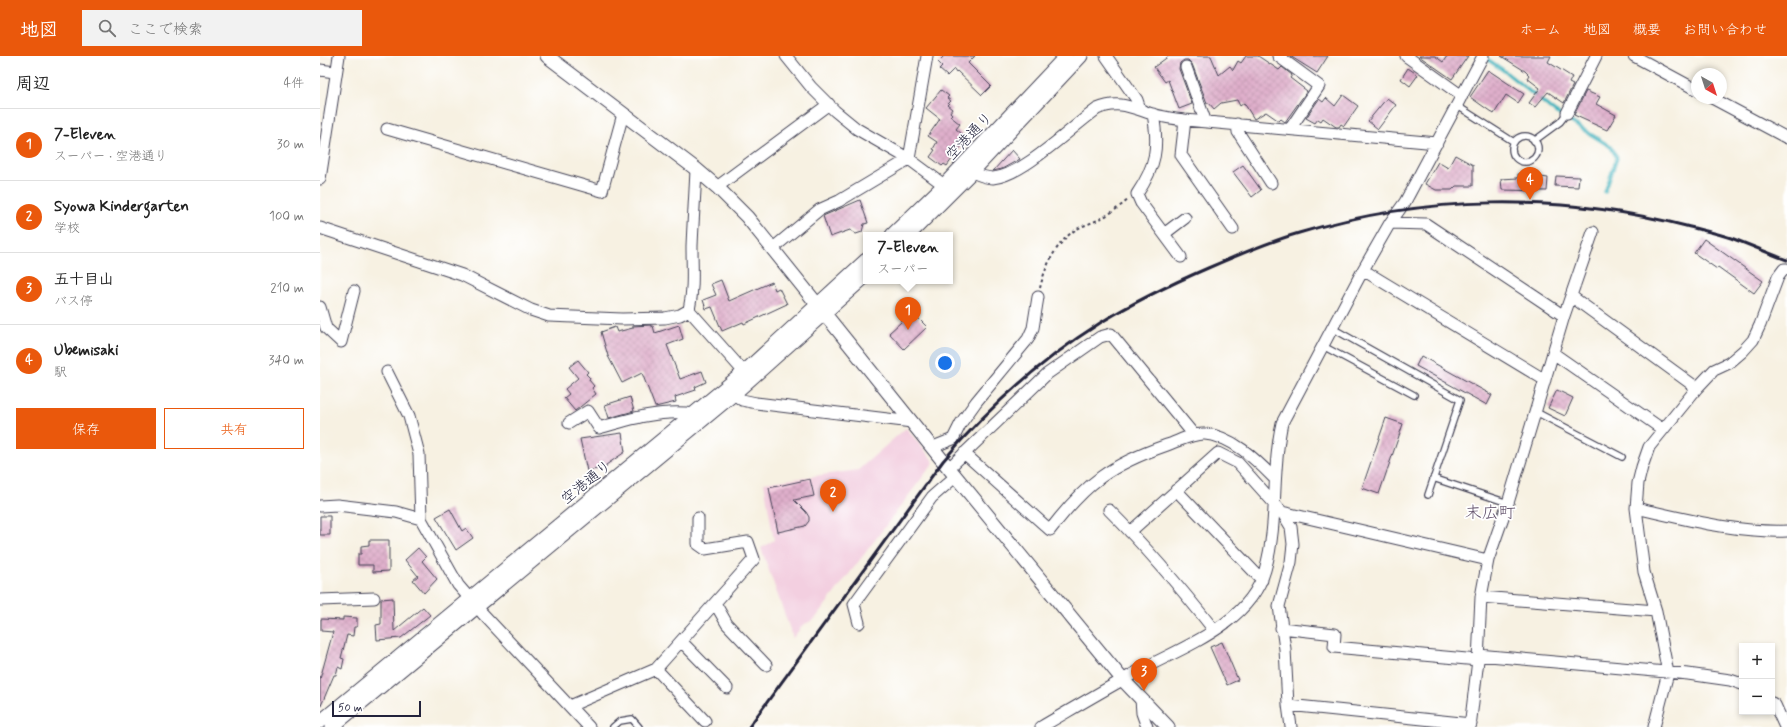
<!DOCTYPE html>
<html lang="ja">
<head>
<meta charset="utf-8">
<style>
	body { margin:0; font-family:Mynerve,"Klee One",sans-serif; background:#f2f2f2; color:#222 }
	.controls { position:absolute; right:12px; bottom:12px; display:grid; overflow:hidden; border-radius:0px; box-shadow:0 2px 6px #0003 }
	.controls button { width:36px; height:36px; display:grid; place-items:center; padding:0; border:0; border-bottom:1px solid #e0e0e0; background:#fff; color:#222; font:20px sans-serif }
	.compass { position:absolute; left:1371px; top:12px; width:36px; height:36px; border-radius:50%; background:#fff; box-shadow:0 2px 6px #0003; rotate:141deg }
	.scale { position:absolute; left:12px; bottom:10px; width:89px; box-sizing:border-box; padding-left:4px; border:2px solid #22223b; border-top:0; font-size:11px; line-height:14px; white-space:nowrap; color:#22223b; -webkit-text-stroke:3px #fff; paint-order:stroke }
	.you { position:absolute; left:625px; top:307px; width:14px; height:14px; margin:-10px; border:3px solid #fff; border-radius:50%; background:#1a73e8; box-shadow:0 0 0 6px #1a73e833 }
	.badge { display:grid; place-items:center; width:26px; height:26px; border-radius:50%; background:#ea580c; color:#fff; font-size:13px; font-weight:700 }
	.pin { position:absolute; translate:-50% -33px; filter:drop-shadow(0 1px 2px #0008) }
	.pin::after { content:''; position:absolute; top:21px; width:14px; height:12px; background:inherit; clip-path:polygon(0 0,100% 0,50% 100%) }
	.popup { position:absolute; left:543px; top:176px; width:90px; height:52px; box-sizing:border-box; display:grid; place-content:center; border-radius:0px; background:#fff; filter:drop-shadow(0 1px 3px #0005); font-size:13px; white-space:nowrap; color:#767676 }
	.popup b { font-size:15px; color:#222 }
	.popup::after { content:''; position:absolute; left:50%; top:100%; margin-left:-8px; border:8px solid transparent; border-top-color:#fff }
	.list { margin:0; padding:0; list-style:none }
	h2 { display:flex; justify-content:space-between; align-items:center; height:52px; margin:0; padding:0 16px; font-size:17px }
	h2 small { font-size:13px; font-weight:400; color:#767676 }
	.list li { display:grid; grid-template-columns:26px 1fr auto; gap:12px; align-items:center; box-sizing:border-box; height:72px; padding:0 16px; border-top:1px solid #e0e0e0 }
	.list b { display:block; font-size:15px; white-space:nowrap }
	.list p { margin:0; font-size:13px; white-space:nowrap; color:#767676 }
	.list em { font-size:13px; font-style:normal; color:#767676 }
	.actions { display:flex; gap:8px; padding:12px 16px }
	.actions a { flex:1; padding:9px 0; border:1px solid #ea580c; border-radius:0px; text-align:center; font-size:14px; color:#ea580c }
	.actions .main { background:#ea580c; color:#fff }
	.icon { flex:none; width:22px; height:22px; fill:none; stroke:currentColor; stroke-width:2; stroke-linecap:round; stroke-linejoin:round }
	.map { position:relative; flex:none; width:1467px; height:671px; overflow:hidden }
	header { display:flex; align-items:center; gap:24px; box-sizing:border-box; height:56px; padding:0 20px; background:#ea580c; color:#fff }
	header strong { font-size:19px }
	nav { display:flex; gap:22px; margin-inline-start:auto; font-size:14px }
	.search { width:280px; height:36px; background:#f2f2f2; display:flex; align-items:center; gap:10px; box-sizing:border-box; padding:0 14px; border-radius:0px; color:#767676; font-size:15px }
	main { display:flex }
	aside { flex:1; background:#fff }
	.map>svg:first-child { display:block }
	.built { fill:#f3cfe0 }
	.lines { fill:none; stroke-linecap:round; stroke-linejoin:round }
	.stream { stroke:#46b5bf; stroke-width:3.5 }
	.building { fill:url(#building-cross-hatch) }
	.service-casing { stroke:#424154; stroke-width:8 }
	.minor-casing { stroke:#424154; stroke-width:13 }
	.tertiary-casing { stroke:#424154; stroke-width:15 }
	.path { stroke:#424154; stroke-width:2; stroke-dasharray:3 3; stroke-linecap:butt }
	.service { stroke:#fff; stroke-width:5.5 }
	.minor { stroke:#fff; stroke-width:11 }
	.tertiary { stroke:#fff; stroke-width:13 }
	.rail { stroke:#22223b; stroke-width:3 }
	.labels { text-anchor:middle; stroke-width:3.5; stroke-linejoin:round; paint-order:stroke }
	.street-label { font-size:15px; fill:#22223b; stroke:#fff }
	.quarter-label { font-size:17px; fill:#64536d; stroke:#fff }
</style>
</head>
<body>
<header>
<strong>地図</strong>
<div class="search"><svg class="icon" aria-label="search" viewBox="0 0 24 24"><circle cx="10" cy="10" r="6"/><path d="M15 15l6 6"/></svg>ここで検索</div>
<nav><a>ホーム</a><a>地図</a><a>概要</a><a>お問い合わせ</a></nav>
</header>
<main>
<aside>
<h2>周辺<small>4件</small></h2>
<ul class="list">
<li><span class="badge">1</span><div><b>7-Eleven</b><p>スーパー · 空港通り</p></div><em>30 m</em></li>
<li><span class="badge">2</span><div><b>Syowa Kindergarten</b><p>学校</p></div><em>100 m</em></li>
<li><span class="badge">3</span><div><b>五十目山</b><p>バス停</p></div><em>210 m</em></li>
<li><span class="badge">4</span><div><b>Ubemisaki</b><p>駅</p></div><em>340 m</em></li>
</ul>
<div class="actions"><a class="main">保存</a><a>共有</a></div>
</aside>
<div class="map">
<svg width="1467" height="671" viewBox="0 0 1467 671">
	<defs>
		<pattern id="building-cross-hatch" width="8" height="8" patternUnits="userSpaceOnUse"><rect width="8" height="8" fill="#dfafcb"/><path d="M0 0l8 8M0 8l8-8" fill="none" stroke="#bf96af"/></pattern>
	</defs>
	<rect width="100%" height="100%" fill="#fff"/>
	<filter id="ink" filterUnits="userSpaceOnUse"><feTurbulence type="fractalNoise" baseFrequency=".025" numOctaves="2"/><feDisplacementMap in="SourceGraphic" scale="8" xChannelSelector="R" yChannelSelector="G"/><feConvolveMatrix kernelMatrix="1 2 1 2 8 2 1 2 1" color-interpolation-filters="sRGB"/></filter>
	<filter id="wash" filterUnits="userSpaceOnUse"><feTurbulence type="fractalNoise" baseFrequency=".012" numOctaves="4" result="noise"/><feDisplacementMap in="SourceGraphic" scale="16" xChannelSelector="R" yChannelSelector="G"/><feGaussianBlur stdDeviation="0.9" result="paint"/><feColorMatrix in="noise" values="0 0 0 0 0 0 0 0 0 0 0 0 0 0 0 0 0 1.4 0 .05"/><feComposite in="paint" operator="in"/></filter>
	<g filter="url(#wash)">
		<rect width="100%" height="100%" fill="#f7f1e2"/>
		<path class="built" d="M586,372L614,406L495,563L483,569L473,582L441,492L454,484L444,427L538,414Z"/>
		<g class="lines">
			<path class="stream" d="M1167,3L1183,14L1235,56L1291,91L1297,102L1285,136"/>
		</g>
		<g id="blocks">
			<path class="building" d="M624,0H655L648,7L671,30L662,39L637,15L636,16L634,13L627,20L619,13L622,10L618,6Z
				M849,0H891L899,19L910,10L913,14L918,5L921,7L926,0H938L959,14L962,11L972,19L970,22L987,35L965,66L961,63L959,65L946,56L934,63L924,47L920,50L917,44L901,47L894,53L889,47H887L872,8L868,4H864L860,7L859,13L872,48L859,53L848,24L845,26L834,11Z
				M970,0H1008L997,17Z
				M1099,0H1115L1123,6L1127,0H1148L1132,23Z
				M1181,0H1231L1228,6L1252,21L1249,27L1253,29L1244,47L1228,36L1215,51L1209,47L1220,32L1207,22L1209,19L1205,15Z
				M1088,12L1098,19L1090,30L1081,23Z
				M1168,14L1204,38L1198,47L1186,39L1174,58L1150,41Z
				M621,34L629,40L627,42L631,45L627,49L632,53L630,56L632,58L630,60L640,68L636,73L647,82L627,110L624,108L622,110L610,101L615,94L613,93L617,86L608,80L620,63L606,52Z
				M1266,35L1280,41L1276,48L1296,59L1287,74L1254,59Z
				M1023,39L1038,50L1024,70L1021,68L1019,71H1016L1003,62L1001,65L998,63L995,67L986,62L999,43L1003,46L1006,42L1015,50Z
				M1067,42L1076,49L1058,73L1048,65Z
				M692,94L700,103L682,113L673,115Z
				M1135,99L1153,109V130H1136L1132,134H1116L1105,128L1118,106L1128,112Z
				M923,109L941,134L932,141L913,116Z
				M1198,118H1213L1214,120L1228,122L1227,135L1182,134L1181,123L1198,122Z
				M1236,120L1259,121L1258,131L1235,130Z
				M540,144L548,167L544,168L542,176L536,178L530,174L510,181L503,160Z
				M1384,183L1443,225L1434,237L1398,211L1397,213L1374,197Z
				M401,224L409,245L452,226L455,234L459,232L467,248L424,268L423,266L402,275L392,251L386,253L383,244L396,239L391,228Z
				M592,256L607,271L584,293L569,277Z
				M331,269V271L333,270L335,277L359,269L363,283L347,289L360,323L382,315L386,326L375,331L376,334L355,341L356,346L335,351L322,317L302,327L288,300L281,276L295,271L297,276L313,272V270Z
				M1101,300L1172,339L1167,349L1096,310Z
				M258,304L268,316L266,318L270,322L269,324L274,330L272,332L276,338L255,355L244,342L249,338L245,333L258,322L249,311Z
				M1237,334L1253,342L1245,360L1228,352Z
				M310,341L314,355L289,362L285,349Z
				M1066,362L1083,368L1059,438L1042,432Z
				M302,377L305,396L286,409V411L267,415L260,383Z
				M490,423L494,440L474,444L486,456L489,461V465L485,470L458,476L449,432Z
				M130,453L142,475L146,472L153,482L136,494L116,461Z
				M0,460H10V479H0Z
				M49,484H69V515L53,516V509H38V498H41V490L49,489Z
				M98,492L106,501L102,505L117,523L104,537L93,524L98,520L85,504Z
				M73,542L74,575L103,551L110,559L81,582L57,584L56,569L61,568V543Z
				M23,561L37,562V571H34L33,580L27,579L21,602L24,603L22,613L18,611L16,619H14L0,652V623L13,576L1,575V563L23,564Z
				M902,586L918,624L907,629L890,591Z"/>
		</g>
	</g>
	<g filter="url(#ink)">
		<use href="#blocks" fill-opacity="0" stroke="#424154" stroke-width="1"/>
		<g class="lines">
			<g class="service-casing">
				<path id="service" d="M1136,49L1194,86
					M1192 93a13 13 0 1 1 26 0a13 13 0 1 1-26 0Z
					M1214,85L1240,66L1247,57
					M1012,272L1140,344L1108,439
					M1003,290L1094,339
					M1216,356L1302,401
					M1113,422L1188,447
					M293,671L300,665L312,663L319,671"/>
			</g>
			<g class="minor-casing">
				<path id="minor" d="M466,0L491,31L515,55L537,73L589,103L624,129
					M786,0L817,44L820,53
					M958,0L999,30L970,73
					M1086,0L1142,40
					M1314,0L1377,34
					M866,11L885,64
					M0,14L15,16
					M1392,42L1467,82
					M1247,57L1276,0
					M833,58C839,91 836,110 817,138L821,147L861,201
					M865,64L861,99L913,173
					M917,68L918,76L951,127
					M67,73L282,135L303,58
					M652,116C659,119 665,122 673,122C702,120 752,71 777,53C802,42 817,55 840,60C848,62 857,63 865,64L1117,87
					M0,123L19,0
					M397,131L509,48
					M1070,167L1106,168L1244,260
					M0,172L142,219L211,254L229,260L302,263L345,262L360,259L369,254C374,231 372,213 372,190C373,164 375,139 376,113
					M844,178L865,162
					M452,193L499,154L519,145L589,103L607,0
					M1043,214L1225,324
					M1251,240L1377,332
					M0,251L6,272L21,286L34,235
					M369,254L424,316
					M1233,297L1342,373
					M67,316L89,360L99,398L101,463L138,529L163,558L269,671
					M414,338L422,344L436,347L592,366
					M249,367L268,355L279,372C309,363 343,353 374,358
					M613,391L633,383L641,367L656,346L708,283L713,272L718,241
					M644,397L730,474C767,426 790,409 847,389C859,385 873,377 885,378C913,380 937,405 955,423
					M629,412L727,318L780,281L791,278L874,379
					M856,434L942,524
					M0,450L17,449L76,456L101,463
					M1316,452C1365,463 1416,477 1467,475
					M789,454C827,492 861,532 894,574
					M962,456L1168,504
					M810,476L898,397L918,407L962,456L971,471L973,488L971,506L959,550L965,593L968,649L971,671
					M1161,541L1336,555
					M0,544L54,542
					M395,547L407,568L446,609
					M539,567L534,548L612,441L636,420
					M961,572L1015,578L1014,591L1158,604
					M361,585L407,632
					M1158,599L1368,618L1410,624L1422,628
					M336,613L385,665
					M821,643L822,657L827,671
					M1452,647L1455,649L1465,671
					M968,649L1151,668
					M250,650L336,613L434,503L428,486L385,493L378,488V462
					M721,671C752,653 782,635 813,618C859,592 929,570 945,514C959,466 951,415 962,367L1043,214L1070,167L1085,146L1163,0
					M1150,671L1158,604L1161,541L1168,504L1188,447L1244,260L1273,176
					M1334,671L1348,617L1336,555L1324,516L1316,452L1318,427L1322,411L1329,391L1377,332L1394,314L1409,307L1423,295L1433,284L1440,269L1458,221L1464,213H1467"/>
			</g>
			<g class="tertiary-casing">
				<path id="tertiary" d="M227,0L376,113L397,131L427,161L623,405L802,623L848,671
					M572,179L624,129L746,0
					M589,179L652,116L761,0
					M0,666L424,316L546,204
					M12,671L414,338L546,220"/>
			</g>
			<path class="path" d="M720,232C725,210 737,185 757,173C764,169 772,167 780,163C790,158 799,151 808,144"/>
			<use href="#service" class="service"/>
			<use href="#minor" class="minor"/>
			<use href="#tertiary" class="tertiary"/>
			<path class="rail" d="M429,671L623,405C669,351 720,305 780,267C814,246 851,228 888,212C918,199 948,186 979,177C1104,139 1239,137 1366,170C1381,174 1396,177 1411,182C1430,189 1448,197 1467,204"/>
		</g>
	</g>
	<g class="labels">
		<g class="street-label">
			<text transform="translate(649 80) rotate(-46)" y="5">空港通り</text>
			<text transform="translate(266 426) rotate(-39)" y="5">空港通り</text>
		</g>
		<g class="quarter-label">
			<text x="1170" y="462">末広町</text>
		</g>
	</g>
</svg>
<div class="controls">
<button>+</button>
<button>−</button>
</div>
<svg class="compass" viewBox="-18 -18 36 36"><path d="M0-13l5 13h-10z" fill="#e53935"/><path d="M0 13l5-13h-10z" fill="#767676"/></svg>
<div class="scale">50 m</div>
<div class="you"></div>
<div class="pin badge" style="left:588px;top:274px">1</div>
<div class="popup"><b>7-Eleven</b>スーパー</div>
<div class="pin badge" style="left:513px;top:456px">2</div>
<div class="pin badge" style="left:824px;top:635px">3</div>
<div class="pin badge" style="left:1210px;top:144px">4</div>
</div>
</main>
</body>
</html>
